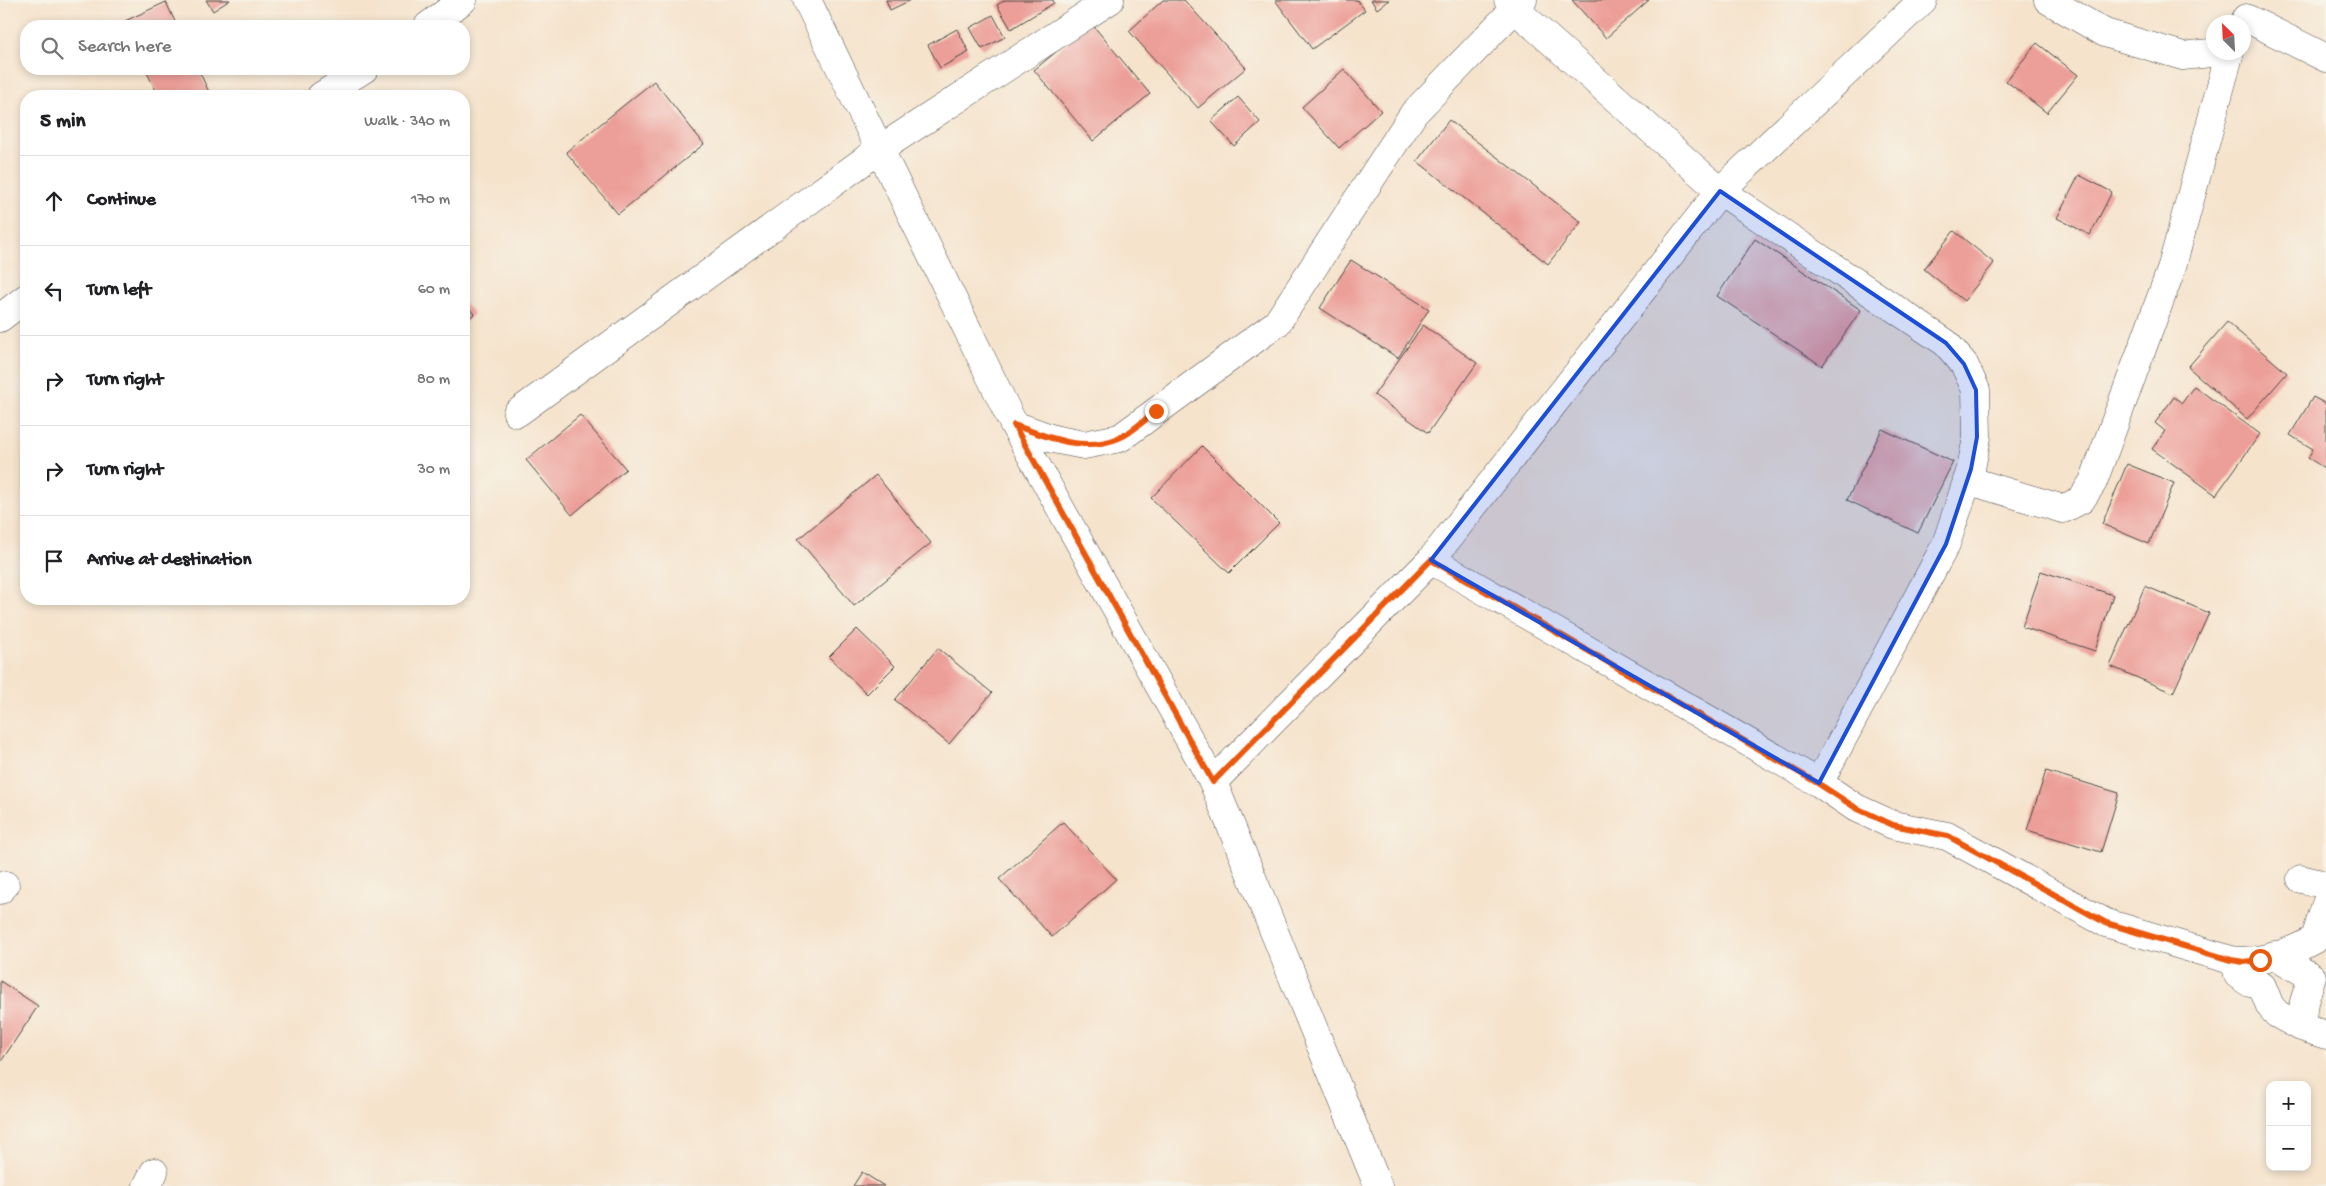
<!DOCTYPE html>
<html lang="en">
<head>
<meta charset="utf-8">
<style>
	body { margin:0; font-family:"Gochi Hand",sans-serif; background:#f6f6f6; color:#202124 }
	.controls { position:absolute; right:15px; bottom:15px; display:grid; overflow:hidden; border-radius:10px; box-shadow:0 2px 8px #0003 }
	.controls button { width:45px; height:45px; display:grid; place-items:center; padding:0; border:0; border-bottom:1px solid #e0e0e0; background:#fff; color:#202124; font:25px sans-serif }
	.compass { position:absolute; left:2206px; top:15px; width:45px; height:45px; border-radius:50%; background:#fff; box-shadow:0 2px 8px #0003; rotate:336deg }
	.stop { position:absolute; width:15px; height:15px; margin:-11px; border:4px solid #ea580c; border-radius:50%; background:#fff }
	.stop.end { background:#ea580c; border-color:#fff; box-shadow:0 1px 5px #0008 }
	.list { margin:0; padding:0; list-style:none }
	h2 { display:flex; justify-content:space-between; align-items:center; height:65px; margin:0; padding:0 20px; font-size:21px }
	h2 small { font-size:16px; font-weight:400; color:#757577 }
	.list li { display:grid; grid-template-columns:32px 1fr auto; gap:15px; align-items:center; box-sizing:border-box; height:90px; padding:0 20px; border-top:1px solid #e0e0e0 }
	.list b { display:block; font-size:19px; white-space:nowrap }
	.list em { font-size:16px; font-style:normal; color:#757577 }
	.icon { flex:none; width:28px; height:28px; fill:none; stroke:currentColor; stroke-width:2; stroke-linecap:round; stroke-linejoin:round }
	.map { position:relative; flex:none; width:2326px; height:1186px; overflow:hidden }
	.search { position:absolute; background:#fff; box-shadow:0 2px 8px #0003; left:20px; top:20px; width:450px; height:55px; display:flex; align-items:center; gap:12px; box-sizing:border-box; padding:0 18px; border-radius:20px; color:#757577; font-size:19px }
	.panel { position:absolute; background:#fff; box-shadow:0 2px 8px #0003; left:20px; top:90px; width:450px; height:515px; border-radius:20px }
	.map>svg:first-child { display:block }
	.building { fill:#ec9e98 }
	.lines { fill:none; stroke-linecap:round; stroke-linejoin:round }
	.minor-casing { stroke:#494743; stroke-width:29 }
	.minor { stroke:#fff; stroke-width:28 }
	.route { stroke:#ea580c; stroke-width:6 }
	.marked { fill:#1d4ed8; fill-opacity:0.2; stroke:#1d4ed8; stroke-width:4; stroke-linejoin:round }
</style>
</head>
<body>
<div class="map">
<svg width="2326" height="1186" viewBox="0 0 2326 1186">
	<rect width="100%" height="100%" fill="#f7f3e8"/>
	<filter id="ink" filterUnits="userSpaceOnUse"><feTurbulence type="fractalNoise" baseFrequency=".02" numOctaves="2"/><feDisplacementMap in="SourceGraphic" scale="10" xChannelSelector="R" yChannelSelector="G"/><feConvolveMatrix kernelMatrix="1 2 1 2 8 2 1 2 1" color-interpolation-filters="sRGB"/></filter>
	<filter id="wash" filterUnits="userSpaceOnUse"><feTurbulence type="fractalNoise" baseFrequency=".0096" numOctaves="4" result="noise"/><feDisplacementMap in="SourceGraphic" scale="20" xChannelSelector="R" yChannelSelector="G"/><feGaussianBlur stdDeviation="1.12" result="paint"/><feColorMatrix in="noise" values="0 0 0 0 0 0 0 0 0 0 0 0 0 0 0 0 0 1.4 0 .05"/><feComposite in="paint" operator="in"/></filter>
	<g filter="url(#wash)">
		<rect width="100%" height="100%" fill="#f5e3cc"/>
		<g id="blocks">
			<path class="building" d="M206,0H230L213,11Z
				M886,0H911L890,10Z
				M1005,0H1053L1054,3L1011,29L997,5Z
				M1163,0H1184L1246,68L1198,108L1129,31Z
				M1275,0H1357L1365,10L1312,49Z
				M1371,0H1389L1377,9Z
				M1572,0H1649L1606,38Z
				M166,2L177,26H125L123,22Z
				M993,15L1005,37L982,49L970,28Z
				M1091,23L1150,94L1093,141L1034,70Z
				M957,29L969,52L940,68L928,45Z
				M2037,43L2078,75L2047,113L2006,81Z
				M145,69H198L211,96H159Z
				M1344,69L1381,111L1339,148L1302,107Z
				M654,81L704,144L618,214L566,152Z
				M1238,97L1260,122L1234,146L1211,121Z
				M1449,120L1581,222L1548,264L1417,161Z
				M2079,175L2112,192L2090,235L2057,218Z
				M1954,231L1994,263L1964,301L1924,269Z
				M1755,239L1861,310L1822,366L1717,296Z
				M1351,260L1429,309L1398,358L1320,308Z
				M464,302L474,314L464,323Z
				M2227,322L2287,373L2247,419L2188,367Z
				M1423,325L1477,363L1428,433L1374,395Z
				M2194,386L2260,434L2216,495L2152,449L2165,431L2155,423L2174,397L2182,403Z
				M2313,397L2326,404V469L2308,458L2313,449L2290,435Z
				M580,415L626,469L572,515L526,460Z
				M1882,429L1953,462L1918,533L1847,500Z
				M1202,446L1279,523L1229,573L1151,498Z
				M2127,464L2174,483L2149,544L2102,524Z
				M876,475L931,543L854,606L798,539Z
				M2041,571L2113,595L2095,651L2022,627Z
				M2145,586L2209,613L2173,693L2110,666Z
				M857,629L895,666L867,694L829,657Z
				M938,648L992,693L949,744L895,700Z
				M2046,771L2119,793L2101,852L2027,830Z
				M1063,822L1116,879L1052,937L999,879Z
				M0,981L38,1006L0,1063Z
				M862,1172L884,1186H853Z"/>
		</g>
	</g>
	<g filter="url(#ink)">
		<use href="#blocks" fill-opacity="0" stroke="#494743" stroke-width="1"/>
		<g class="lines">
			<g class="minor-casing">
				<path id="minor" d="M807,0L1014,425L1213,782L1378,1186
					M2048,0L2105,33L2183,56L2210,53L2214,51
					M2246,18L2326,58
					M428,26L463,0
					M321,96L364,69
					M0,318L26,298
					M517,413L880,149L1110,0
					M1014,425L1053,439L1084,445L1120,438L1277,323L1414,113L1523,0
					M1967,480L2063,509L2081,500L2093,482L2171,270L2230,52
					M1431,560L1819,783L1946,544L1971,469L1977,437L1976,390L1964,364L1946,343L1720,191L1515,9L1508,0
					M1213,782L1431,560L1720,191L1923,0
					M1819,783L1856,808L1893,825L1947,836L2106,923L2231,960C2260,964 2290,953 2315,939L2326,904
					M2301,879L2326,885
					M0,890L5,885
					M2231,960L2237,968L2238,975L2250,983L2262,986L2270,1006L2277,1014L2301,1027L2304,1002L2312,977L2274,955
					M2301,1027L2326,1035
					M147,1186L154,1172"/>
			</g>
			<use href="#minor" class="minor"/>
		</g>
	</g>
	<g class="lines" filter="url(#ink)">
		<path class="route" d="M1156,411C1145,419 1132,433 1119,438C1083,453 1048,437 1014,425L1213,782L1431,560L1819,784L1856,808L1893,825L1948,836L2106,923L2231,960L2244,962L2260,960"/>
	</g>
	<path class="marked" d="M1720,191L1946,343L1964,364L1976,390L1977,437L1971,469L1946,544L1819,783L1431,560Z"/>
</svg>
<div class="controls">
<button>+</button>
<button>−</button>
</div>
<svg class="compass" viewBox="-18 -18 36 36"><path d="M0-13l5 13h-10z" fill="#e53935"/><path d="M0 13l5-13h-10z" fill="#757577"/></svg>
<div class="stop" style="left:2260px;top:960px"></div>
<div class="stop end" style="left:1156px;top:411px"></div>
<div class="search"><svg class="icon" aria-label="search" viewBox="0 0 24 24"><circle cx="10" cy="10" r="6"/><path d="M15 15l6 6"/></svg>Search here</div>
<section class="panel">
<h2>5 min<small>Walk · 340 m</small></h2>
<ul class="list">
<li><svg class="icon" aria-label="ahead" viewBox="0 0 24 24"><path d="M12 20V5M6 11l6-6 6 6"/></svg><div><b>Continue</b></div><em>170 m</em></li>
<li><svg class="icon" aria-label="left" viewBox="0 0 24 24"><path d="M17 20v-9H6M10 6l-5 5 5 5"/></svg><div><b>Turn left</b></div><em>60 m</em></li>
<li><svg class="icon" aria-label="right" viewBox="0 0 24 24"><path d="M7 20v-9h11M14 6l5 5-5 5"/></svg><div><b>Turn right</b></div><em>80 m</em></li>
<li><svg class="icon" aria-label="right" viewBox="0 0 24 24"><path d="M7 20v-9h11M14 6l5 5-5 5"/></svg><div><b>Turn right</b></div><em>30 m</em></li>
<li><svg class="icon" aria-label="arrive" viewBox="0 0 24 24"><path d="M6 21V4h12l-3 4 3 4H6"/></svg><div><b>Arrive at destination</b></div></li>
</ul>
</section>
</div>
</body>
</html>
